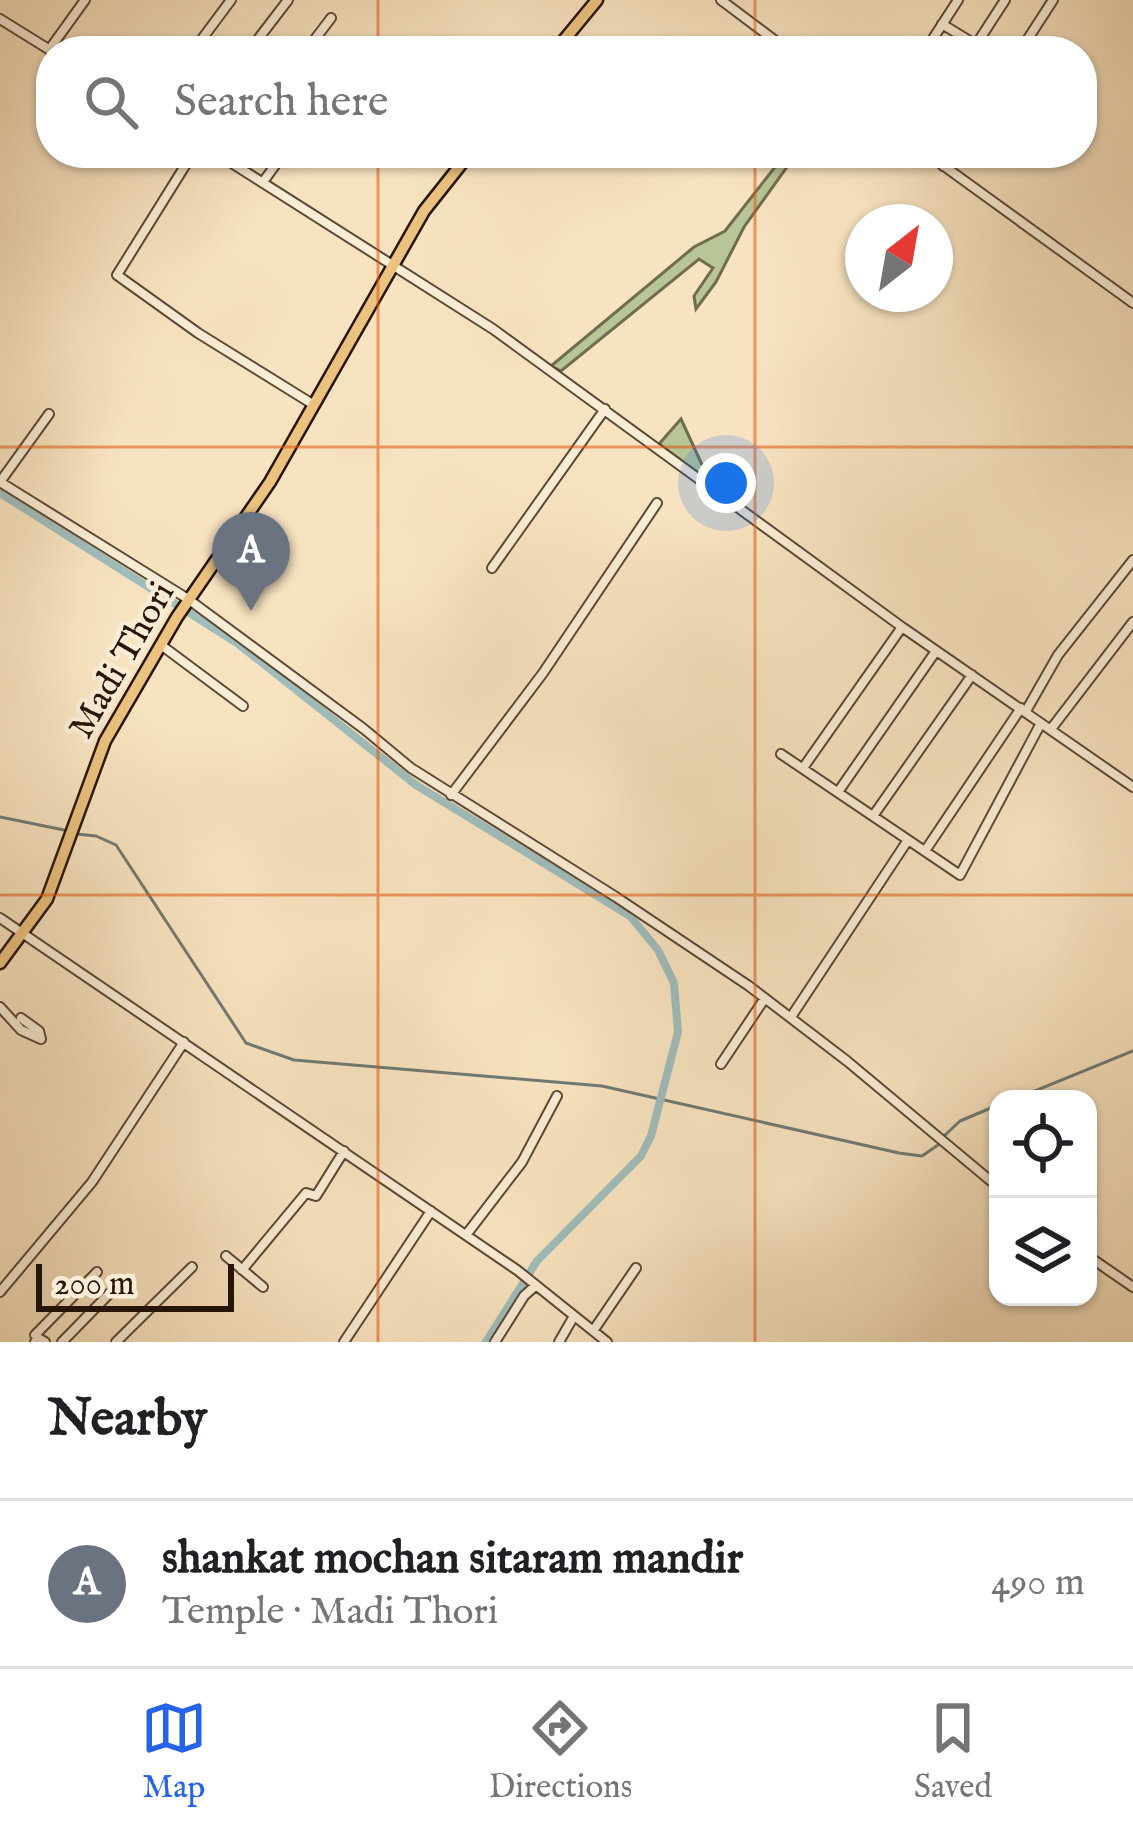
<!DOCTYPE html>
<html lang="en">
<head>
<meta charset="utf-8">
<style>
	body { margin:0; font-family:"IM FELL English",serif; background:#f2f2f2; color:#202124 }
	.controls { position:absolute; right:36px; bottom:36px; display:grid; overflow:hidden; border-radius:24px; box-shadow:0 3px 9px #0004 }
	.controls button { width:108px; height:108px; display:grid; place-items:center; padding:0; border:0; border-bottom:3px solid #e0e0e0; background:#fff; color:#202124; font:60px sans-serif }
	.compass { position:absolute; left:845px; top:204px; width:108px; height:108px; border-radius:50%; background:#fff; box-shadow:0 3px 9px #0004; rotate:31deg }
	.scale { position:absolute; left:36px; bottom:30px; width:198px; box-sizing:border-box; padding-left:12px; border:6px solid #271507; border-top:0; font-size:33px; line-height:42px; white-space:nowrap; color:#271507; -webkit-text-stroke:9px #faedd6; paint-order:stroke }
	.you { position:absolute; left:726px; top:483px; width:42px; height:42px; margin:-30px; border:9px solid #fff; border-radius:50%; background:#1a73e8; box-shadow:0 0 0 18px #1a73e833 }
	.badge { display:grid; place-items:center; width:78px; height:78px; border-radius:50%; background:#2563eb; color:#fff; font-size:39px; font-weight:700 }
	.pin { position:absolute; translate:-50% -99px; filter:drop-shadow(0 3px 6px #0008) }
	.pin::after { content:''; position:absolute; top:63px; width:42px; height:36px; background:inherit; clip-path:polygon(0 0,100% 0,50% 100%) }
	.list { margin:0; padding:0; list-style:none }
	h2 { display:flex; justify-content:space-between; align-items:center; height:156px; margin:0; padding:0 48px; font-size:51px }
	h2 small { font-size:39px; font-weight:400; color:#757577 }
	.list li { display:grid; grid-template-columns:78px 1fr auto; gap:36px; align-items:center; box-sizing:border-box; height:168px; padding:0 48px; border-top:3px solid #e0e0e0 }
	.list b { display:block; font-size:45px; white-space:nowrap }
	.list p { margin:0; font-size:39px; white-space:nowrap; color:#757577 }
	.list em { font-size:39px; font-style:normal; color:#757577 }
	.icon { flex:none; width:66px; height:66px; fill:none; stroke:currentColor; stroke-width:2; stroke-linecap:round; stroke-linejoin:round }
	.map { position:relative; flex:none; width:1133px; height:1342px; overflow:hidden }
	.search { position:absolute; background:#fff; box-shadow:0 3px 9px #0004; left:36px; right:36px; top:36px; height:132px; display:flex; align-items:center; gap:30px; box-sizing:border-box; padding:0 42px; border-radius:48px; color:#757577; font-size:45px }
	.sheet { height:324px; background:#fff }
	nav { display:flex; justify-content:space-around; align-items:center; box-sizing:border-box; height:168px; border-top:3px solid #e0e0e0; background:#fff; font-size:33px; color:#757577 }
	nav a { display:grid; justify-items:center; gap:6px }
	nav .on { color:#2563eb }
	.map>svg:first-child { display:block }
	.green { fill:#b8c596; stroke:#706d4e; stroke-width:3 }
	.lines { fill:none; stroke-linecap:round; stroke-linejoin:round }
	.stream { stroke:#707a73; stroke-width:3 }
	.canal { stroke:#a0bdbb; stroke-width:8 }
	.minor-casing { stroke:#5b4835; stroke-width:12 }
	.major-casing { stroke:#271507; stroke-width:15 }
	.minor { stroke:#faedd6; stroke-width:8 }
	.major { stroke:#ecc280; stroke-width:10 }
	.grid { fill:none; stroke:#de560c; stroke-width:3; stroke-opacity:0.55 }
	.labels { text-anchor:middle; stroke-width:9; stroke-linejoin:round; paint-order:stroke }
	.street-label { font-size:36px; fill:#271507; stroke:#faedd6 }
</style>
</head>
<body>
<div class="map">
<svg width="1133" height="1342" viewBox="0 0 1133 1342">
	<rect width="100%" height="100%" fill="#f8e3c0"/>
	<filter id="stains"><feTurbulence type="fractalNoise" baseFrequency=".00167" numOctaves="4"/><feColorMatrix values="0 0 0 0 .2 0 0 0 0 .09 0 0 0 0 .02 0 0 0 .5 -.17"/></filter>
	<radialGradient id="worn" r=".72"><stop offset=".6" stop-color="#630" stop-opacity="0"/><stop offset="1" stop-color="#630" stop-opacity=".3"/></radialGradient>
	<path class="green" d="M786,153H797L744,227L716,282L696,309L694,296L713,268L699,259L561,371L551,366L694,247L725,231Z
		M681,419L704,469L731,492L729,496L659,444Z"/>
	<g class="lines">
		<path class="stream" d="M0,817L64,830
			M76,834L96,836L116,845L246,1043L294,1060L602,1086L899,1153L922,1156L938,1145
			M1015,1099L1133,1051
			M944,1136L960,1121L998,1105"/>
		<path class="canal" d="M0,493L237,643L416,785L630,916L658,950L674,983L678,1032L651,1136L641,1156L537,1261L486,1342"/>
		<g class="minor-casing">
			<path id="minor" d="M721,0L789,51
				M0,19L50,50
				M942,24L986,51
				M49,50L85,0
				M193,51L231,0
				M249,51L288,0
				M306,51L331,18
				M359,51L364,44
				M925,51L958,0
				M972,51L1005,0
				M1020,51L1053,0
				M193,153L117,275L198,333L314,405
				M216,153L493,329L902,627L1133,787
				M926,153L1133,303
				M943,166L952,153
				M263,182L284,153
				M0,482L188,599L364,729L411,768L616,897L749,986L847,1061L998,1187
				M0,482L49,414
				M492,568L605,409
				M161,645L243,706
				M1026,711L1058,655L1133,560
				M1051,729L1133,622
				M781,754L960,875L1041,723
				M803,768L902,627
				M838,792L936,651
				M451,795L543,673L657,503
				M873,816L972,675
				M925,851L1021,708
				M0,918L517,1270L607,1342
				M0,1007L21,1030L41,1039L39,1031L21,1018
				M791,1017L908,840
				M721,1064L765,998
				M466,1235L522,1162L557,1096
				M226,1256L263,1287
				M1088,1256L1133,1287
				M242,1270L306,1193L316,1196L344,1151
				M0,1292L92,1182L184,1042
				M593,1331L636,1268
				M38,1338L35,1335L97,1272
				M35,1342L38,1338L45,1342
				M62,1342L110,1293
				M116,1342L192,1267
				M344,1342L431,1211
				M495,1342L524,1296L536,1285
				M559,1342L574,1316"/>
		</g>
		<g class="major-casing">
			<path id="major" d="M555,51L597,0
				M0,963L47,899L105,741L177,617L270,482L424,211L470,153"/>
		</g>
		<use href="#minor" class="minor"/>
		<use href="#major" class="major"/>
	</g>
	<path class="grid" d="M378,0V51M755,0V51M378,153V1342M755,153V1342M0,447H1133M0,895H1133"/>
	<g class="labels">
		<g class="street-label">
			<text transform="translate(120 659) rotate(-60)" y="13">Madi Thori</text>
		</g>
	</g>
	<rect width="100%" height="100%" filter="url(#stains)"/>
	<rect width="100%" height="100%" fill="url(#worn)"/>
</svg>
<div class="controls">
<button><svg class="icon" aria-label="locate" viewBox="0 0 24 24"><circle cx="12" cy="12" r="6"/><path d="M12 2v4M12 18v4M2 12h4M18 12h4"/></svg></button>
<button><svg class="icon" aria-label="layers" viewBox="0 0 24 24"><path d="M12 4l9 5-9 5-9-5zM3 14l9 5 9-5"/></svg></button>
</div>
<svg class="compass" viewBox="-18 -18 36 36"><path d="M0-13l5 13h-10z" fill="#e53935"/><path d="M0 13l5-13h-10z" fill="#757577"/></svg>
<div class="scale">200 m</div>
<div class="you"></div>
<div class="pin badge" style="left:251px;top:611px;background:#6b7280">A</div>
<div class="search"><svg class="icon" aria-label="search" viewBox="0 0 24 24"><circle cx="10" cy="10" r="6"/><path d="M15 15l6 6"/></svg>Search here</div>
</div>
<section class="sheet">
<h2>Nearby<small></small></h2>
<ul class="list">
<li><span class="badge" style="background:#6b7280">A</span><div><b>shankat mochan sitaram mandir</b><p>Temple · Madi Thori</p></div><em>490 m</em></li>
</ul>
</section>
<nav>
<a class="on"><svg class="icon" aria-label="map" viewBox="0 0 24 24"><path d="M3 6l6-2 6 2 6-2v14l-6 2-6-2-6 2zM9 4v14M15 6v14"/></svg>Map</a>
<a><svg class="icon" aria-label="directions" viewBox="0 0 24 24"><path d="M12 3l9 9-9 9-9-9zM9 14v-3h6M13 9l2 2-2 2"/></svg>Directions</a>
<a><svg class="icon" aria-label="saved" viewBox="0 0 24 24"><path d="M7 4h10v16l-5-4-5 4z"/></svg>Saved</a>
</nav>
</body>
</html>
